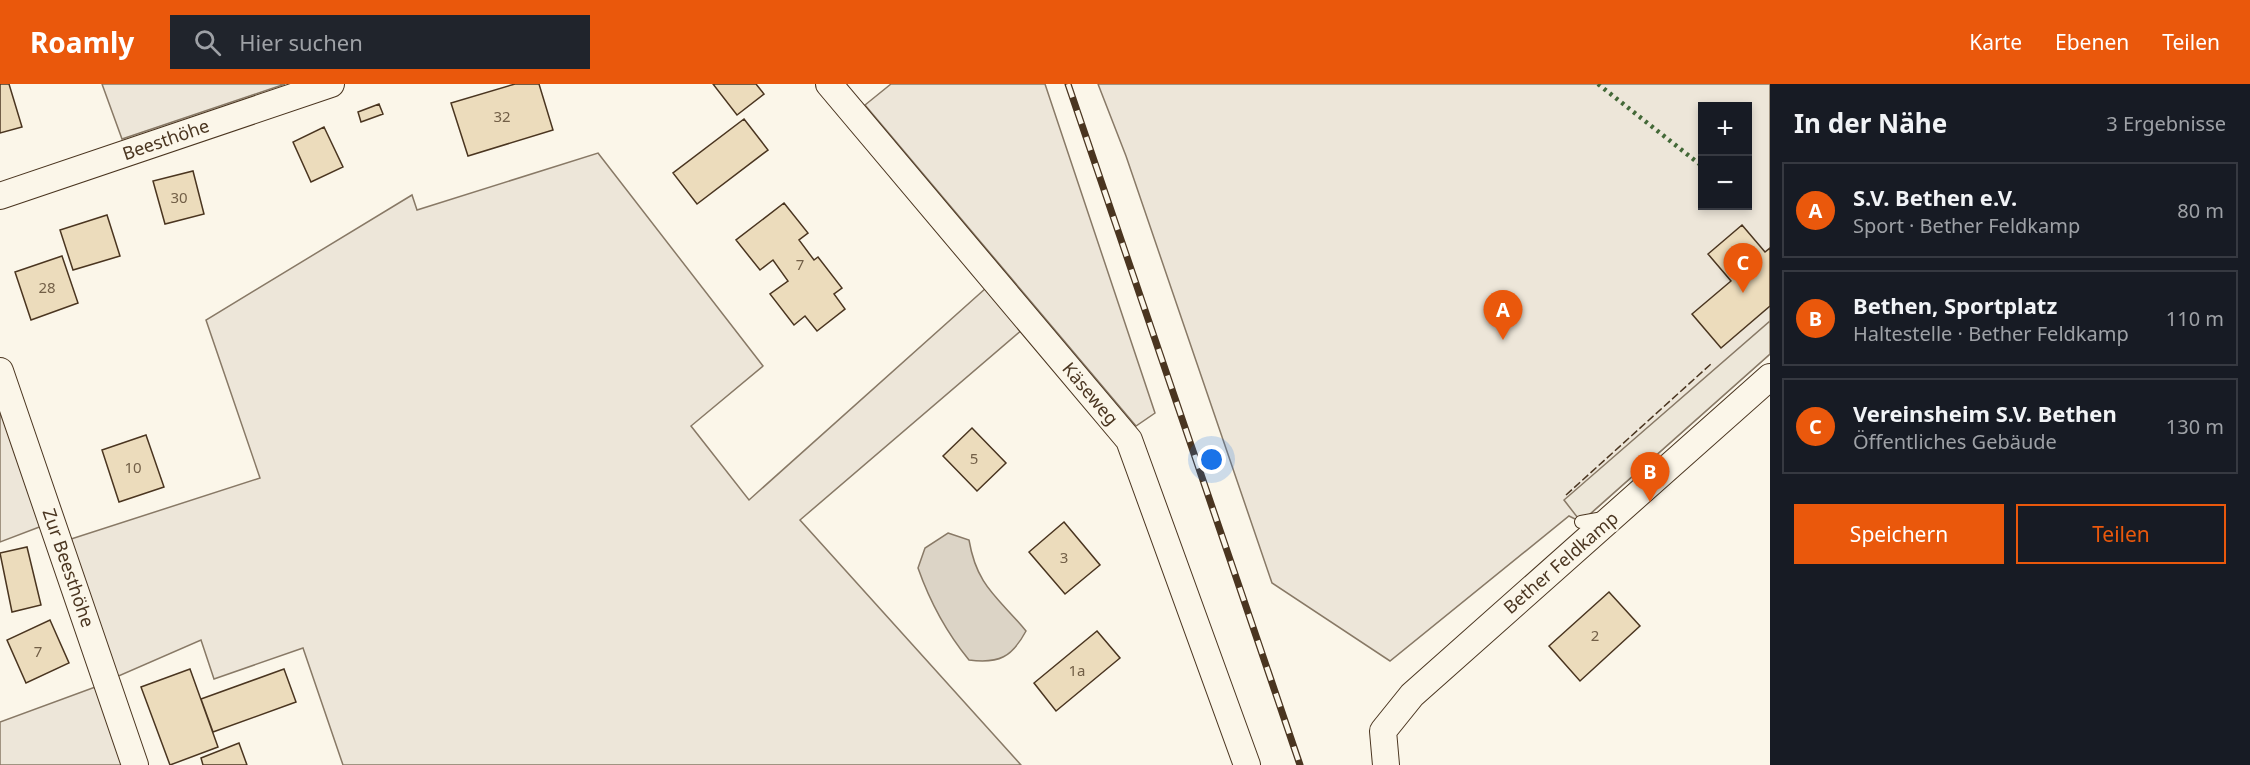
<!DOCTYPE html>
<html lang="de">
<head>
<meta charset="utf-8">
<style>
	body { margin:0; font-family:"Noto Sans",sans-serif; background:#20242c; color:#f1f3f6 }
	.controls { position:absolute; right:18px; top:18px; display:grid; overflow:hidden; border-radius:0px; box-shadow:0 3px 9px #0003 }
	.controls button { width:54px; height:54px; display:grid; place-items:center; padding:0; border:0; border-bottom:2px solid #363941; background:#171b24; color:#f1f3f6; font:30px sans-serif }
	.you { position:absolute; left:1212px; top:376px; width:21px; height:21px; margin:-15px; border:4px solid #fff; border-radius:50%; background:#1a73e8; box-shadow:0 0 0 9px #1a73e833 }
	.badge { display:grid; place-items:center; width:39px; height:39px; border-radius:50%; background:#ea580c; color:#fff; font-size:20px; font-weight:700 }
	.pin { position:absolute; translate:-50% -50px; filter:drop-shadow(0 2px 3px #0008) }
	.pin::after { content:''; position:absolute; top:32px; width:21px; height:18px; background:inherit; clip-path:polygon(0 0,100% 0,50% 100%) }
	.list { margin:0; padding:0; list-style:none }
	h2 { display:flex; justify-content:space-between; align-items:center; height:78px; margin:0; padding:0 24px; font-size:26px }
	h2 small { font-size:20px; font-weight:400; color:#9ea1a6 }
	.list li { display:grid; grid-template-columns:39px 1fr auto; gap:18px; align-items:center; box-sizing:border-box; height:96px; margin:0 12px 12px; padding:0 12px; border:2px solid #363941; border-radius:0px }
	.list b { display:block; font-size:22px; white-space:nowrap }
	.list p { margin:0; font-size:20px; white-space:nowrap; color:#9ea1a6 }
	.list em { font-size:20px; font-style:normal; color:#9ea1a6 }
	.actions { display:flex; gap:12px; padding:18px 24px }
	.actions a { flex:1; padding:14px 0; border:2px solid #ea580c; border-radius:0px; text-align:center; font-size:21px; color:#ea580c }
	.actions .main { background:#ea580c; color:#fff }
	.icon { flex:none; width:33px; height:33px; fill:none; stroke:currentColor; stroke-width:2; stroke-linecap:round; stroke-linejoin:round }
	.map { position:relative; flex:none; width:1770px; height:681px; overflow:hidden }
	header { display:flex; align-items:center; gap:36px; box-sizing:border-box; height:84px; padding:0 30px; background:#ea580c; color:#fff }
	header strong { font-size:28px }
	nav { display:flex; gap:33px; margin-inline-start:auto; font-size:21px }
	.search { width:420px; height:54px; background:#20242c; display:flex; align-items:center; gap:15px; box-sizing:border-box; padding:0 21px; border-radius:0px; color:#9ea1a6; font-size:22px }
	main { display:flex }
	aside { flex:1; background:#171b24 }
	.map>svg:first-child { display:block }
	.green { fill:#ede6d9; stroke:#887966; stroke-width:1.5; fill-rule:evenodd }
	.parking { fill:#ede7d9; stroke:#887966; stroke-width:1.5 }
	.water { fill:#dcd4c6; stroke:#887966; stroke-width:1.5 }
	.building { fill:#ecdcbc; stroke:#4a3520; stroke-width:1.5 }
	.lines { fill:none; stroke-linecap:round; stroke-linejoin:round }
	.lane-casing { stroke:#4a3520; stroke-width:14 }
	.street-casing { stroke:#4a3520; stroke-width:28 }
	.lane { stroke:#fbf6e9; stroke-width:12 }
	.street { stroke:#fbf6e9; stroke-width:26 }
	.rail-casing { stroke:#4a3520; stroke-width:7 }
	.rail { stroke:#fbf6e9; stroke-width:4.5; stroke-dasharray:14; stroke-linecap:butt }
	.hedge { stroke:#436837; stroke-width:4.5; stroke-dasharray:3 4.5; stroke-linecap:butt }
	.fence { stroke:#4a3520; stroke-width:1.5; stroke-dasharray:8 3; stroke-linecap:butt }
	.labels { text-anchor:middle; stroke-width:4.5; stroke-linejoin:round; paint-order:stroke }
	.number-label { font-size:15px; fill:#725f47 }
	.street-label { font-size:18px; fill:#4a3520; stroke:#fbf6e9 }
</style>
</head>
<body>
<header>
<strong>Roamly</strong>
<div class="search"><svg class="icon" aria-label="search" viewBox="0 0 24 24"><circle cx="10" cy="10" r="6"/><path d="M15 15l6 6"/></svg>Hier suchen</div>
<nav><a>Karte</a><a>Ebenen</a><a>Teilen</a></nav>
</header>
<main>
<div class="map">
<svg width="1770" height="681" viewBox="0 0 1770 681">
	<rect width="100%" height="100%" fill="#fbf6e9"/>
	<path class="green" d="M102,0H285L122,55Z
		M891,0H1045L1155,329L1136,342L865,21Z
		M1098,0H1770V270L1581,438L1569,432L1390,577L1272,499L1126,72ZM1702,22H1748V122H1702Z
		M598,69L763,282L691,342L749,416L986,204L1023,245L800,436L1021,681H343L303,564L214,595L201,556L114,594L68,456L260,394L206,236L412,111L417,126Z
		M3,330L42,442L0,458V332Z
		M98,602L124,681H0V638Z"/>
	<path class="parking" d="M1770,237V270L1581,438L1564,416Z"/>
	<path class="water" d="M948,449L969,456C977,503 998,513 1026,547C1012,573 999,580 969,576C946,548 930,518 918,484L925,464Z"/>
	<path class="building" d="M0,0H9L22,43L0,49Z
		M515,0H539L553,46L468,72L451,19Z
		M713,0H756L764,10L737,31Z
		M379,20L383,30L361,38L358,28Z
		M744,35L768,66L697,120L673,89Z
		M324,43L343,83L311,98L293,58Z
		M193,87L204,130L165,140L153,97Z
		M784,119L808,149L799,156L814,176L818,173L842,204L834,210L845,225L817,247L805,232L794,241L770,210L788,197L773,176L760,186L736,156Z
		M107,131L120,172L73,186L60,146Z
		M1742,141L1765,168L1770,164V222L1721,264L1692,230L1731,197L1708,170Z
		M62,172L78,219L31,236L15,188Z
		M972,344L1006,379L977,407L943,372Z
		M146,351L164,403L119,418L102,366Z
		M1064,438L1100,481L1065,510L1029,468Z
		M27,463L41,521L12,528L0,469Z
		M1609,508L1640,542L1580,597L1549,562Z
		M50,536L69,579L26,599L7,556Z
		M1097,547L1120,574L1056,627L1034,599Z
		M190,585L218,663L170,681L141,603Z
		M284,585L296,618L213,648L201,615Z
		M239,659L247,681H203L201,674Z"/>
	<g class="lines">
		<g class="lane-casing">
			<path id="lane" d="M1581,438L1603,434"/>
		</g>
		<g class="street-casing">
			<path id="street" d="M829,0L1129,356L1247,681
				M0,112L331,0
				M0,287L135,681
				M1386,681L1383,647L1412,611L1770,293"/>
		</g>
		<use href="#lane" class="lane"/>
		<use href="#street" class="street"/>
		<g class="rail-casing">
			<path id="rail" d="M1068,0L1300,681"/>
		</g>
		<use href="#rail" class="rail"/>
		<path class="hedge" d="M1598,0L1702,82"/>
		<path class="fence" d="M1566,411L1712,279"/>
	</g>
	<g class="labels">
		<g class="number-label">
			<text x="502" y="38">32</text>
			<text x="179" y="119">30</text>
			<text x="800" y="186">7</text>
			<text x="47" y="209">28</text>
			<text x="974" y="380">5</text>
			<text x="133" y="389">10</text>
			<text x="1064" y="479">3</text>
			<text x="1595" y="557">2</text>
			<text x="38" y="573">7</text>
			<text x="1077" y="592">1a</text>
		</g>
		<g class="street-label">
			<text transform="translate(166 56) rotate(-19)" y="6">Beesthöhe</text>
			<text transform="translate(1090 310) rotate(50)" y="6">Käseweg</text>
			<text transform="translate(1561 479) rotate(-41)" y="6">Bether Feldkamp</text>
			<text transform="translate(68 484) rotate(71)" y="6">Zur Beesthöhe</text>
		</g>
	</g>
</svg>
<div class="controls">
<button>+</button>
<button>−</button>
</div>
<div class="you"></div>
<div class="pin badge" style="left:1503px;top:256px">A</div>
<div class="pin badge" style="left:1650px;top:418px">B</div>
<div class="pin badge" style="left:1743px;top:209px">C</div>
</div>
<aside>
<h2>In der Nähe<small>3 Ergebnisse</small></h2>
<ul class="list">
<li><span class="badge">A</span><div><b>S.V. Bethen e.V.</b><p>Sport · Bether Feldkamp</p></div><em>80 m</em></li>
<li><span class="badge">B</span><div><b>Bethen, Sportplatz</b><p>Haltestelle · Bether Feldkamp</p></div><em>110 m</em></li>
<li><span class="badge">C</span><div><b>Vereinsheim S.V. Bethen</b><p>Öffentliches Gebäude</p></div><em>130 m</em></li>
</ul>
<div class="actions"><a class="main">Speichern</a><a>Teilen</a></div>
</aside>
</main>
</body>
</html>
